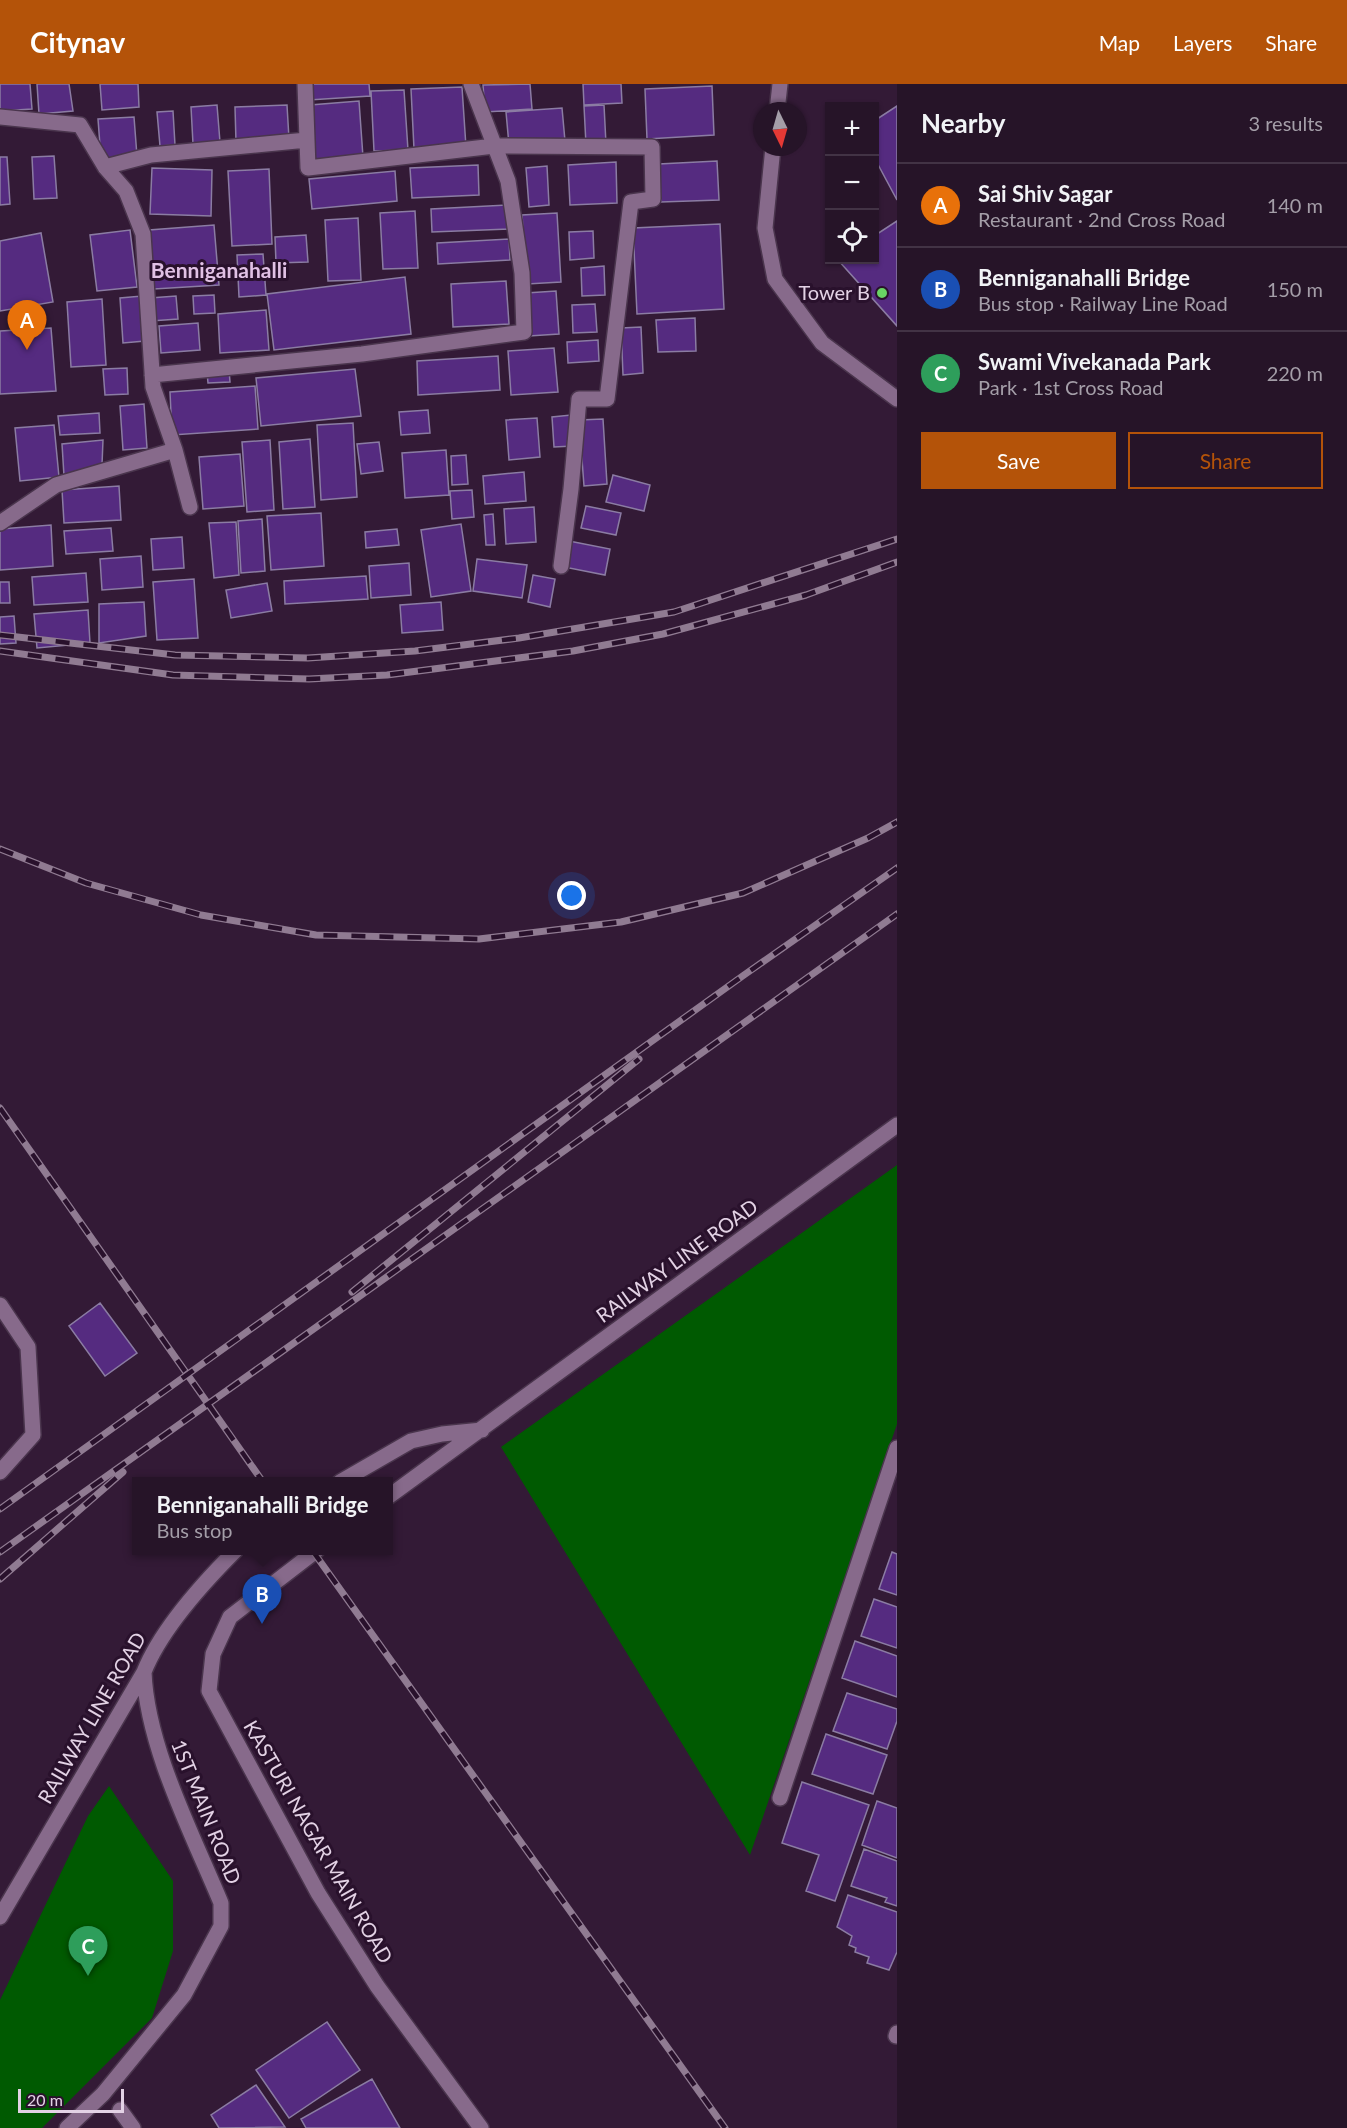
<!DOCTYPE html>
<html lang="en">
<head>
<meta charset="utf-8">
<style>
	body { margin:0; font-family:Lato,sans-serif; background:#2e1d30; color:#f1f3f6 }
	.controls { position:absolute; right:18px; top:18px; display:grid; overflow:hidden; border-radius:0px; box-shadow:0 2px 4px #0004 }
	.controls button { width:54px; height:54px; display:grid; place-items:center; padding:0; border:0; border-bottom:2px solid #423345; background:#261428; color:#f1f3f6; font:30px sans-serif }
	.compass { position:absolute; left:753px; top:18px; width:54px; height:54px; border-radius:50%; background:#261428; box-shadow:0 2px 4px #0004; rotate:175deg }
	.scale { position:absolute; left:18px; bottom:15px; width:106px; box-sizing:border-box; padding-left:6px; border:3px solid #e3d2e5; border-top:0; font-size:16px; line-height:21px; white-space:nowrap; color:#e3d2e5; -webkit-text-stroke:4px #29112c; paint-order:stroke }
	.you { position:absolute; left:572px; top:812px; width:21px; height:21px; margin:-15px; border:4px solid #fff; border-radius:50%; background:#1a73e8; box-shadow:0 0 0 9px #1a73e833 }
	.badge { display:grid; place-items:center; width:39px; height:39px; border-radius:50%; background:#b45309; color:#fff; font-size:20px; font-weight:700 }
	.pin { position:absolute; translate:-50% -50px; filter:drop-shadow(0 2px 3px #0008) }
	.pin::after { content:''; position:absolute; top:32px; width:21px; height:18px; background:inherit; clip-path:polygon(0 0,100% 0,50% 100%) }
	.popup { position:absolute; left:132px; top:1393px; width:261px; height:78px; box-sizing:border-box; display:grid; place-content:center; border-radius:0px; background:#261428; filter:drop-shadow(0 2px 4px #0005); font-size:20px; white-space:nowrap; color:#a49ea8 }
	.popup b { font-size:22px; color:#f1f3f6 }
	.popup::after { content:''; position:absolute; left:50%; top:100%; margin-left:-12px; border:12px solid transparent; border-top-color:#261428 }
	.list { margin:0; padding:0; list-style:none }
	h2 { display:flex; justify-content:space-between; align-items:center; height:78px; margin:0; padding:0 24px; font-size:26px }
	h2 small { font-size:20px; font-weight:400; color:#a49ea8 }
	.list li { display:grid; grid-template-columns:39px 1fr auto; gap:18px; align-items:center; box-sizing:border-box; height:84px; padding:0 24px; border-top:2px solid #423345 }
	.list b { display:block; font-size:22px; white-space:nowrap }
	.list p { margin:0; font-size:20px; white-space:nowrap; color:#a49ea8 }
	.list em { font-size:20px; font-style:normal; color:#a49ea8 }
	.actions { display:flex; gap:12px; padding:18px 24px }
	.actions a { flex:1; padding:14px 0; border:2px solid #b45309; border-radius:0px; text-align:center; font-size:21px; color:#b45309 }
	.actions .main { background:#b45309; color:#fff }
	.icon { flex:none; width:33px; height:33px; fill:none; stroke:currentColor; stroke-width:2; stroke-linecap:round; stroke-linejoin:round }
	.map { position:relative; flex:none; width:897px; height:2044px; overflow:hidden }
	header { display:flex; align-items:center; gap:36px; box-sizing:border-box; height:84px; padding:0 30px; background:#b45309; color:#fff }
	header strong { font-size:28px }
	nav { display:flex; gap:33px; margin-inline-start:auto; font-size:21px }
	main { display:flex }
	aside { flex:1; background:#261428 }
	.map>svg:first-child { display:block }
	.green { fill:#005a01 }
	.building { fill:#552b80; stroke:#8b7ca3; stroke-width:1.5 }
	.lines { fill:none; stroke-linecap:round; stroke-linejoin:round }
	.lane-casing { stroke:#4a354d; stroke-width:18 }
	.street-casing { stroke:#4a354d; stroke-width:18 }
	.secondary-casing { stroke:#4a354d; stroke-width:18 }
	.lane { stroke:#876a8b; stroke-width:15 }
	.street { stroke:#876a8b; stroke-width:15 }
	.secondary { stroke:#876a8b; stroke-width:15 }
	.rail-casing { stroke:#907b92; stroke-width:7 }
	.rail { stroke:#29112c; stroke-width:4.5; stroke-dasharray:14; stroke-linecap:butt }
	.poi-dot { fill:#69d464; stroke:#29112c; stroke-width:2 }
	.labels { text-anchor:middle; stroke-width:6; stroke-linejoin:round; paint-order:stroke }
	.poi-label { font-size:20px; fill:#e3d2e5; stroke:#29112c; text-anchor:end }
	.street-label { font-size:20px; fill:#e3d2e5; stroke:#29112c }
	.neighbourhood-label { font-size:21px; font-weight:bold; fill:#e1c1e5; stroke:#29112c }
</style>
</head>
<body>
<header>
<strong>Citynav</strong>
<nav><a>Map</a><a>Layers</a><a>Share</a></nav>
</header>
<main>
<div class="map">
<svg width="897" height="2044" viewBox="0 0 897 2044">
	<rect width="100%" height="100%" fill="#331a36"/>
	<path class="green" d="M897,1081V1340L750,1771L501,1363Z
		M109,1702L173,1797V1867L152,1934L42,2044H0V1916L88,1732Z"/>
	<path class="building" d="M0,0H30L32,25L0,27Z
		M37,0H69L73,27L39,30Z
		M100,0H138L139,23L102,26Z
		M308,0H369L370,12L309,16Z
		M530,0L532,25L485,28L483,1Z
		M583,0H621L622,19L584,21Z
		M712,2L714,51L647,55L645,5Z
		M462,3L466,63L414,65L411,5Z
		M404,6L408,66L374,67L371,7Z
		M359,17L363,73L314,77L310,21Z
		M217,21L220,58L193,60L191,23Z
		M287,21L289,55L236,58L235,23Z
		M604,21L606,60L586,61L584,22Z
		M897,22V116L874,73V37Z
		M562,24L565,57L509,61L506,28Z
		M173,27L175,61L160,62L157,28Z
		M134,33L137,72L101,75L98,35Z
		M54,72L57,114L34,115L32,73Z
		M0,73H7L10,120L0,121Z
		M717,77L719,116L661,118L659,80Z
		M616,78L617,119L570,121L568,81Z
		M478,81L479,111L412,114L410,84Z
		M547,82L549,121L529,123L526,84Z
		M152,84L212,86L211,132L150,130Z
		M269,85L272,160L232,162L228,87Z
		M395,87L397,117L312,125L309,95Z
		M507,121L509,145L432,148L431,125Z
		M415,127L418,184L383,185L380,129Z
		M557,129L561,198L527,200L522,131Z
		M358,134L361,196L328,197L325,136Z
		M897,137V242L838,176H874V152Z
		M720,140L724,225L637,230L633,144Z
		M214,141L219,201L154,205L149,146Z
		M130,146L137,203L97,207L90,151Z
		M593,147L594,174L570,176L569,148Z
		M41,149L53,218L0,227V157Z
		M306,151L308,178L276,179L275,153Z
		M509,155L510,176L438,180L437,159Z
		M263,170L266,211L239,213L237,171Z
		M604,182L605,211L582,212L581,184Z
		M405,193L411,250L274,266L267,210Z
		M506,197L509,240L453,243L451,200Z
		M556,207L559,250L529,252L526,209Z
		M214,211L215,229L194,230L193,212Z
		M142,212L145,257L123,259L120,214Z
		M176,212L178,235L151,237L150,214Z
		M102,215L106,281L71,283L67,218Z
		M595,220L597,248L573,249L572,221Z
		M266,226L269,266L220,269L218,230Z
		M695,234L696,267L658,268L656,236Z
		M198,239L200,266L161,269L159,242Z
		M641,243L643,289L623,291L621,244Z
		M51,244L56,307L0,310V247Z
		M598,256L599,277L568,279L567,258Z
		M554,264L558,308L511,311L508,267Z
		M498,272L500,306L418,311L417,277Z
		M127,284L128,310L105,311L103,285Z
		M355,285L361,332L261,342L256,294Z
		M229,286L230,298L208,299L207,288Z
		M255,302L258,345L172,351L170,308Z
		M144,320L147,364L123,366L120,322Z
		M428,326L430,349L401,351L399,328Z
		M99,329L100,349L60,351L58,332Z
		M571,331L573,362L554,363L552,333Z
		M537,334L540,373L509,376L506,336Z
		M603,335L607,400L584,402L579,336Z
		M353,339L357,413L321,416L317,341Z
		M54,341L59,393L20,397L15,344Z
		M310,355L315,423L283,425L279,358Z
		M103,356L102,381L64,392L62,360Z
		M270,356L274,426L247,428L242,358Z
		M379,358L383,387L361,390L357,360Z
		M446,366L449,411L405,414L402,369Z
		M240,370L244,422L203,425L199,373Z
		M466,371L468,400L452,401L451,372Z
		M524,388L526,417L485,420L483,392Z
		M613,391L650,401L644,427L606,418Z
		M119,402L121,436L64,439L62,406Z
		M472,406L474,433L452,435L450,407Z
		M586,422L621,429L616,451L581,444Z
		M534,423L536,458L506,460L504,425Z
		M321,429L324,482L271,486L267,432Z
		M493,430L495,461H486L484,431Z
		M262,435L265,487L241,489L238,437Z
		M236,438L239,491L214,494L209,439Z
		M461,440L471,507L431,513L421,446Z
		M51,441L53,482L0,486V445Z
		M111,444L113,467L66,470L64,447Z
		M397,445L399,461L366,464L365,448Z
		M182,453L184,484L153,486L151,455Z
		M569,457L610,465L605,491L564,483Z
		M141,472L143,503L102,506L100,475Z
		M477,475L527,481L522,514L473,507Z
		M409,479L411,511L371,514L369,482Z
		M86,489L88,518L34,521L32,493Z
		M533,491L555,495L550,523L528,518Z
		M366,492L368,515L285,520L284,497Z
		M194,495L198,554L157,556L153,498Z
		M0,498H9L10,519H0Z
		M267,499L272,527L231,534L226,506Z
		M144,518L146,552L99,559V520Z
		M441,518L443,546L402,549L400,521Z
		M88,526L90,559L37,564L34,530Z
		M14,532L16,559L0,560V533Z
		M100,1219L137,1269L105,1292L69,1242Z
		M892,1468L897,1470V1511L879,1505Z
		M874,1515L897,1523V1564L861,1552Z
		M855,1557L897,1572V1613L842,1594Z
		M847,1609L897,1625V1637L887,1665L833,1647Z
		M826,1650L887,1671L873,1710L812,1690Z
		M802,1698L869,1721L835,1817L806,1807L819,1771L782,1759Z
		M877,1717L897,1724V1774L862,1761Z
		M864,1765L897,1777V1822L885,1818L887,1814L851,1802Z
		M848,1811L897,1828V1868L889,1886L867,1879L869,1873L855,1868L856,1864L849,1861L852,1852L837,1843Z
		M327,1938L360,1986L289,2034L256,1986Z
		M372,1995L400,2044H306L301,2035Z
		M256,2001L285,2043L219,2044L211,2031Z"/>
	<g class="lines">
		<g class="lane-casing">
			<path id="lane" d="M777,27L780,0
				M773,63L765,144L775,195L822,259L897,315
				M0,1221L28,1263L33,1351L0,1388"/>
		</g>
		<g class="street-casing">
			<path id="street" d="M305,0L308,84L494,62L652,63L653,115L631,118L607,315H579L571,405L561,482
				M0,33L80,41L105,83L126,107L143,150L153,303L175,366L190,423
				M105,83L151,71L307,56
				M152,291L362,270L524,248L522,189L508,97L471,0
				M0,439L56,401L175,366
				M780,1714L897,1364
				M896,1952L897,1949
				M120,2026L133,2044"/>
		</g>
		<g class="secondary-casing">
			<path id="secondary" d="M340,1398L411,1357L442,1350L482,1346
				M388,1413L897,1041
				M317,1466L230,1533L213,1570L209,1607L318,1809L377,1902L481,2044
				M0,1833L144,1588C161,1545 203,1499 236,1466
				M67,2044L103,2010L184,1911L221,1842V1819C192,1749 147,1663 144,1588"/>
		</g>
		<use href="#lane" class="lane"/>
		<use href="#street" class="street"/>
		<use href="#secondary" class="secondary"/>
		<g class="rail-casing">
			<path id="rail" d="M0,551L175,571L308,574L415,567L519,554L674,528L897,455
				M0,567L173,591L309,595L387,591L573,567L663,550L806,511L897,478
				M0,765L86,799L201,831L316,851L479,855L621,838L743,809L868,754L897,738
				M0,1024L263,1398
				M352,1208L639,975
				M0,1425L744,891L897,784
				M312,1466L725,2044
				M0,1468L897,830
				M0,1495L123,1388"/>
		</g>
		<use href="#rail" class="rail"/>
	</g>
	<circle class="poi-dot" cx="882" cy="209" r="6"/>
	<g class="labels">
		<g class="poi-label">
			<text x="870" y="216">Tower B</text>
		</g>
		<g class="street-label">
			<text transform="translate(677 1177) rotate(-36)" y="7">RAILWAY LINE ROAD</text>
			<text transform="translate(92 1634) rotate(-60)" y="7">RAILWAY LINE ROAD</text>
			<text transform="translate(206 1728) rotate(68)" y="7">1ST MAIN ROAD</text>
			<text transform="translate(318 1758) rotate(60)" y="7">KASTURI NAGAR MAIN ROAD</text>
		</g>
		<g class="neighbourhood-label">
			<text x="219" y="194">Benniganahalli</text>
		</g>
	</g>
</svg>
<div class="controls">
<button>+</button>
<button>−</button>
<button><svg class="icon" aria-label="locate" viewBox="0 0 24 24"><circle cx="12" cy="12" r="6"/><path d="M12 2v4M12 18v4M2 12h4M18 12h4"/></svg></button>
</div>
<svg class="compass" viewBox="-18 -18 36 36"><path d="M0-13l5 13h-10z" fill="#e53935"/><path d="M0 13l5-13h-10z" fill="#a49ea8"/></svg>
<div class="scale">20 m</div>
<div class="you"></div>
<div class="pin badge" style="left:27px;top:266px;background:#e8710a">A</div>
<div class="pin badge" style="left:262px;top:1540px;background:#1a4fb4">B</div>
<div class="popup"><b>Benniganahalli Bridge</b>Bus stop</div>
<div class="pin badge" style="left:88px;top:1892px;background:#2e9e5b">C</div>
</div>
<aside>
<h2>Nearby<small>3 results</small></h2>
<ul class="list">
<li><span class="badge" style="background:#e8710a">A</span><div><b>Sai Shiv Sagar</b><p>Restaurant · 2nd Cross Road</p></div><em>140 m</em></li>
<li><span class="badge" style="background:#1a4fb4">B</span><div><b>Benniganahalli Bridge</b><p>Bus stop · Railway Line Road</p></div><em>150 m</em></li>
<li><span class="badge" style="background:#2e9e5b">C</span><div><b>Swami Vivekanada Park</b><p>Park · 1st Cross Road</p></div><em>220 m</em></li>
</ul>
<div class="actions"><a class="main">Save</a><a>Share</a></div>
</aside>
</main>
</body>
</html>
